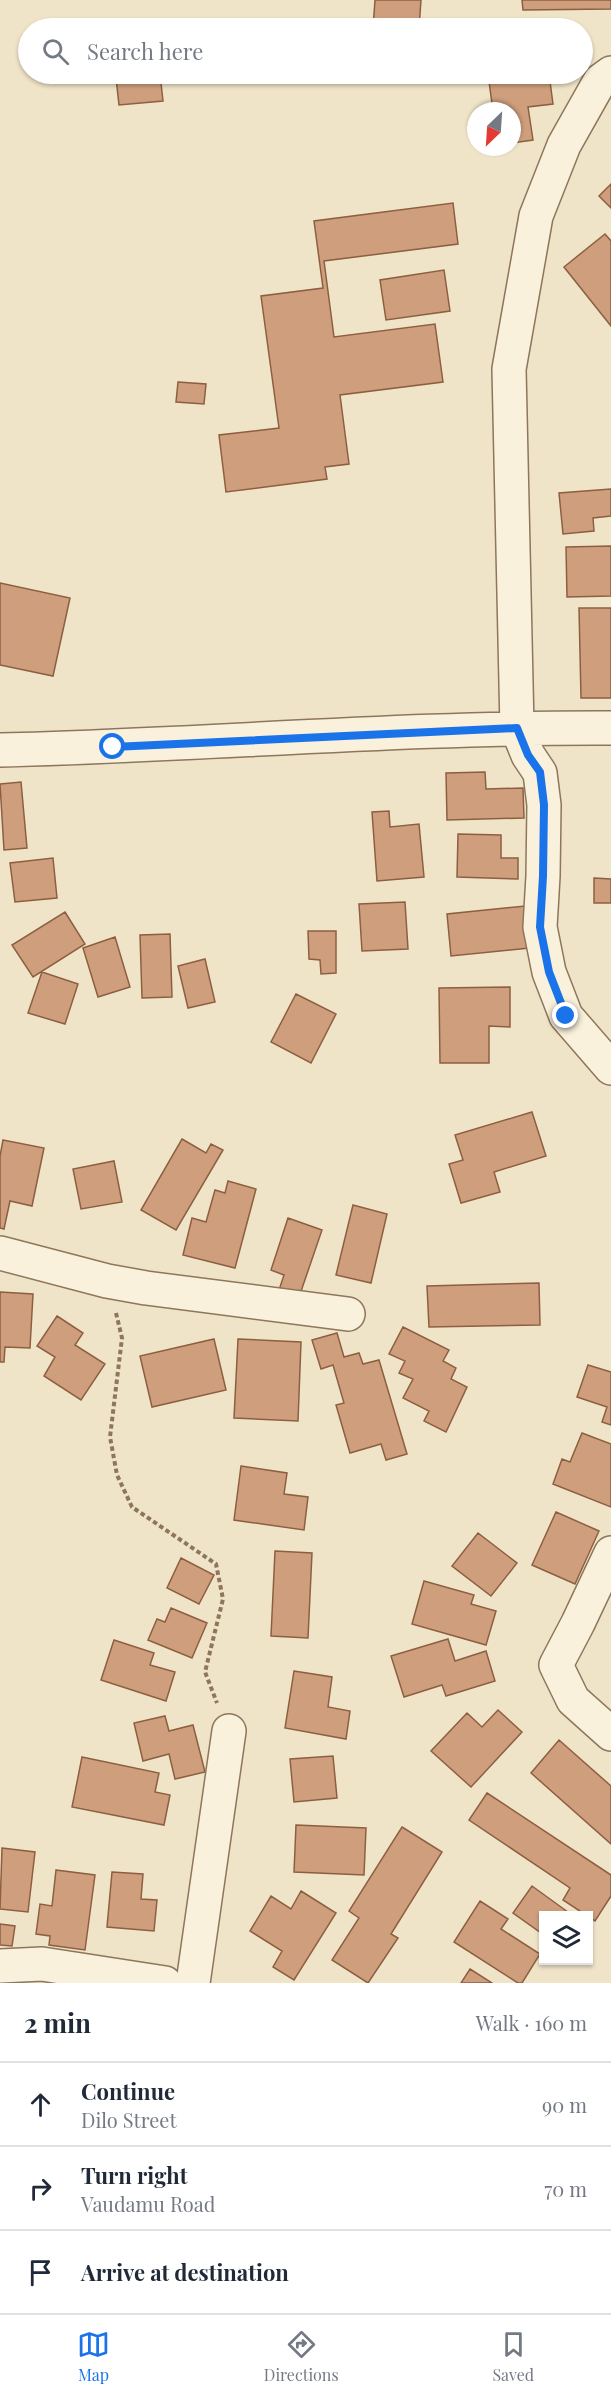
<!DOCTYPE html>
<html lang="en">
<head>
<meta charset="utf-8">
<style>
	body { margin:0; font-family:"Playfair Display",serif; background:#f2f2f3; color:#1f2937 }
	.controls { position:absolute; right:18px; bottom:18px; display:grid; overflow:hidden; border-radius:0px; box-shadow:0 2px 4px #0004 }
	.controls button { width:54px; height:54px; display:grid; place-items:center; padding:0; border:0; border-bottom:2px solid #e0e1e3; background:#fff; color:#1f2937; font:30px sans-serif }
	.compass { position:absolute; left:467px; top:102px; width:54px; height:54px; border-radius:50%; background:#fff; box-shadow:0 2px 4px #0004; rotate:205deg }
	.stop { position:absolute; width:18px; height:18px; margin:-14px; border:4px solid #1a73e8; border-radius:50%; background:#fff }
	.stop.end { background:#1a73e8; border-color:#fff; box-shadow:0 2px 6px #0008 }
	.list { margin:0; padding:0; list-style:none }
	h2 { display:flex; justify-content:space-between; align-items:center; height:78px; margin:0; padding:0 24px; font-size:26px }
	h2 small { font-size:20px; font-weight:400; color:#747a83 }
	.list li { display:grid; grid-template-columns:39px 1fr auto; gap:18px; align-items:center; box-sizing:border-box; height:84px; padding:0 24px; border-top:2px solid #e0e1e3 }
	.list b { display:block; font-size:22px; white-space:nowrap }
	.list p { margin:0; font-size:20px; white-space:nowrap; color:#747a83 }
	.list em { font-size:20px; font-style:normal; color:#747a83 }
	.icon { flex:none; width:33px; height:33px; fill:none; stroke:currentColor; stroke-width:2; stroke-linecap:round; stroke-linejoin:round }
	.map { position:relative; flex:none; width:611px; height:1983px; overflow:hidden }
	.search { position:absolute; background:#fff; box-shadow:0 2px 4px #0004; left:18px; right:18px; top:18px; height:66px; display:flex; align-items:center; gap:15px; box-sizing:border-box; padding:0 21px; border-radius:33px; color:#747a83; font-size:22px }
	.sheet { height:330px; background:#fff }
	nav { display:flex; justify-content:space-around; align-items:center; box-sizing:border-box; height:84px; border-top:2px solid #e0e1e3; background:#fff; font-size:16px; color:#747a83 }
	nav a { display:grid; justify-items:center; gap:3px }
	nav .on { color:#1a73e8 }
	.map>svg:first-child { display:block }
	.building { fill:#cf9f7d; stroke:#8d5f41; stroke-width:1.5 }
	.lines { fill:none; stroke-linecap:round; stroke-linejoin:round }
	.minor-casing { stroke:#8d765c; stroke-width:36 }
	.path { stroke:#8d765c; stroke-width:4; stroke-dasharray:4.5 3; stroke-linecap:butt }
	.minor { stroke:#faf1dc; stroke-width:33 }
	.route { stroke:#1a73e8; stroke-width:8 }
</style>
</head>
<body>
<div class="map">
<svg width="611" height="1983" viewBox="0 0 611 1983">
	<rect width="100%" height="100%" fill="#f0e4c8"/>
	<path class="building" d="M375,0H421L419,28H373Z
		M522,0H611V9L523,10Z
		M160,74L163,101L119,105L116,78Z
		M488,74H549L553,104L528,107L533,140L512,143V111H493Z
		M611,184V208L599,196Z
		M453,203L458,244L324,261L334,337L435,324L443,382L340,395L349,464L325,467L327,479L226,492L219,435L279,428L261,296L323,288L314,221Z
		M605,234L611,241V326L564,267Z
		M444,270L450,311L386,320L380,280Z
		M178,382L206,384L204,404L176,402Z
		M611,489V516L593,518L594,531L563,534L559,493Z
		M611,546V596L567,597L566,547Z
		M0,583L70,598L53,676L0,665Z
		M579,608H611V698H581Z
		M485,772L486,789L523,788L524,818L447,820L446,773Z
		M21,782L27,848L4,850L0,784Z
		M389,811L390,827L419,824L424,877L377,881L372,812Z
		M458,834L501,835V858H518V879L457,877Z
		M53,858L57,898L15,902L10,863Z
		M594,878L611,879V903H594Z
		M405,902L408,949L362,951L359,904Z
		M525,906L529,948L451,956L447,914Z
		M65,912L85,944L33,977L12,945Z
		M308,931H336V973L321,974L320,960L309,959Z
		M170,934L172,997L142,998L140,935Z
		M115,937L130,987L98,997L83,948Z
		M205,959L215,1002L188,1008L178,966Z
		M42,972L78,984L65,1024L28,1013Z
		M510,987V1027L489,1026V1063H440L439,988Z
		M296,994L336,1014L311,1063L271,1042Z
		M532,1112L546,1156L494,1172L500,1192L461,1203L449,1164L463,1160L455,1135Z
		M182,1139L206,1153L211,1144L223,1150L176,1230L141,1210Z
		M3,1140L44,1148L32,1206L10,1201L4,1229L0,1228V1156Z
		M114,1161L122,1202L81,1209L73,1169Z
		M228,1181L256,1189L235,1268L183,1255L192,1218L206,1222L215,1190L225,1193Z
		M353,1205L387,1214L371,1283L336,1275Z
		M288,1218L322,1230L297,1303L277,1296L284,1275L271,1270Z
		M539,1283L540,1325L429,1327L427,1286Z
		M0,1292L33,1294L30,1348L5,1347L4,1362H0Z
		M57,1316L83,1333L75,1345L105,1364L81,1400L44,1376L55,1357L37,1346Z
		M403,1327L449,1350L443,1361L456,1368L451,1379L467,1387L446,1432L424,1421L429,1411L403,1398L413,1379L399,1373L405,1361L389,1354Z
		M337,1333L344,1357L359,1353L363,1364L379,1360L407,1454L386,1460L381,1444L350,1453L336,1405L344,1403L333,1365L321,1369L312,1340Z
		M214,1339L226,1390L152,1407L140,1356Z
		M238,1339L301,1342L298,1421L234,1418Z
		M588,1365L611,1372V1425L602,1422L607,1407L577,1397Z
		M582,1433L611,1444V1507L553,1484L562,1459L570,1462Z
		M241,1466L287,1473L284,1494L308,1497L304,1530L234,1520Z
		M556,1512L599,1531L575,1584L532,1565Z
		M478,1533L517,1563L491,1596L452,1566Z
		M275,1551L312,1553L308,1638L271,1636Z
		M181,1558L214,1575L199,1604L167,1588Z
		M424,1581L474,1595L471,1604L496,1611L486,1645L412,1624Z
		M171,1608L207,1623L192,1658L148,1640L157,1619L165,1622Z
		M448,1639L455,1661L486,1651L495,1681L446,1696L442,1685L404,1697L391,1656Z
		M114,1640L154,1653L150,1665L175,1672L166,1701L101,1680Z
		M294,1671L332,1677L328,1707L350,1711L346,1739L285,1728Z
		M498,1710L522,1732L471,1787L431,1751L467,1713L482,1727Z
		M165,1716L169,1731L193,1725L205,1772L175,1779L169,1754L143,1761L134,1723Z
		M559,1740L611,1786V1844L531,1773Z
		M333,1756L337,1798L294,1802L290,1759Z
		M82,1757L159,1773L155,1792L170,1795L164,1825L72,1807Z
		M487,1793L611,1875V1896L595,1921L563,1900L570,1888L469,1820Z
		M296,1825L366,1828L364,1875L294,1872Z
		M402,1827L442,1852L391,1934L398,1938L368,1983L332,1960L359,1918L349,1911Z
		M2,1848L35,1852L28,1912L0,1909Z
		M56,1870L95,1875L85,1950L49,1945L50,1936L36,1934L40,1904L52,1906Z
		M112,1872L143,1874L141,1899L157,1900L154,1931L107,1927Z
		M532,1886L572,1915L544,1916V1935L513,1913Z
		M301,1891L336,1913L294,1980L273,1967L282,1951L250,1931L271,1896L291,1909Z
		M480,1901L508,1919L501,1929L540,1954L522,1983H518L454,1942Z
		M0,1924L15,1926L12,1946L0,1945Z
		M470,1969L492,1983H461Z"/>
	<g class="lines">
		<g class="minor-casing">
			<path id="minor" d="M611,73L600,81L564,145L536,216L509,369L517,728L528,755L540,773L544,805L543,876L540,927L549,972L566,1016L611,1068
				M0,750C204,745 407,727 611,728
				M0,1253L107,1281L146,1288L348,1314
				M611,1553L578,1623L556,1665L573,1700L611,1734
				M0,1966L42,1964L165,1983
				M193,1983L229,1731"/>
		</g>
		<path class="path" d="M116,1313L122,1338L110,1437L117,1475L132,1507L216,1564L223,1599L205,1672L217,1703"/>
		<use href="#minor" class="minor"/>
	</g>
	<g class="lines">
		<path class="route" d="M113,747L517,728L528,755L540,772L544,805L543,876L540,927L549,972L566,1016"/>
	</g>
</svg>
<div class="controls">
<button><svg class="icon" aria-label="layers" viewBox="0 0 24 24"><path d="M12 4l9 5-9 5-9-5zM3 14l9 5 9-5"/></svg></button>
</div>
<svg class="compass" viewBox="-18 -18 36 36"><path d="M0-13l5 13h-10z" fill="#e53935"/><path d="M0 13l5-13h-10z" fill="#747a83"/></svg>
<div class="stop" style="left:113px;top:747px"></div>
<div class="stop end" style="left:566px;top:1016px"></div>
<div class="search"><svg class="icon" aria-label="search" viewBox="0 0 24 24"><circle cx="10" cy="10" r="6"/><path d="M15 15l6 6"/></svg>Search here</div>
</div>
<section class="sheet">
<h2>2 min<small>Walk · 160 m</small></h2>
<ul class="list">
<li><svg class="icon" aria-label="ahead" viewBox="0 0 24 24"><path d="M12 20V5M6 11l6-6 6 6"/></svg><div><b>Continue</b><p>Dilo Street</p></div><em>90 m</em></li>
<li><svg class="icon" aria-label="right" viewBox="0 0 24 24"><path d="M7 20v-9h11M14 6l5 5-5 5"/></svg><div><b>Turn right</b><p>Vaudamu Road</p></div><em>70 m</em></li>
<li><svg class="icon" aria-label="arrive" viewBox="0 0 24 24"><path d="M6 21V4h12l-3 4 3 4H6"/></svg><div><b>Arrive at destination</b></div></li>
</ul>
</section>
<nav>
<a class="on"><svg class="icon" aria-label="map" viewBox="0 0 24 24"><path d="M3 6l6-2 6 2 6-2v14l-6 2-6-2-6 2zM9 4v14M15 6v14"/></svg>Map</a>
<a><svg class="icon" aria-label="directions" viewBox="0 0 24 24"><path d="M12 3l9 9-9 9-9-9zM9 14v-3h6M13 9l2 2-2 2"/></svg>Directions</a>
<a><svg class="icon" aria-label="saved" viewBox="0 0 24 24"><path d="M7 4h10v16l-5-4-5 4z"/></svg>Saved</a>
</nav>
</body>
</html>
